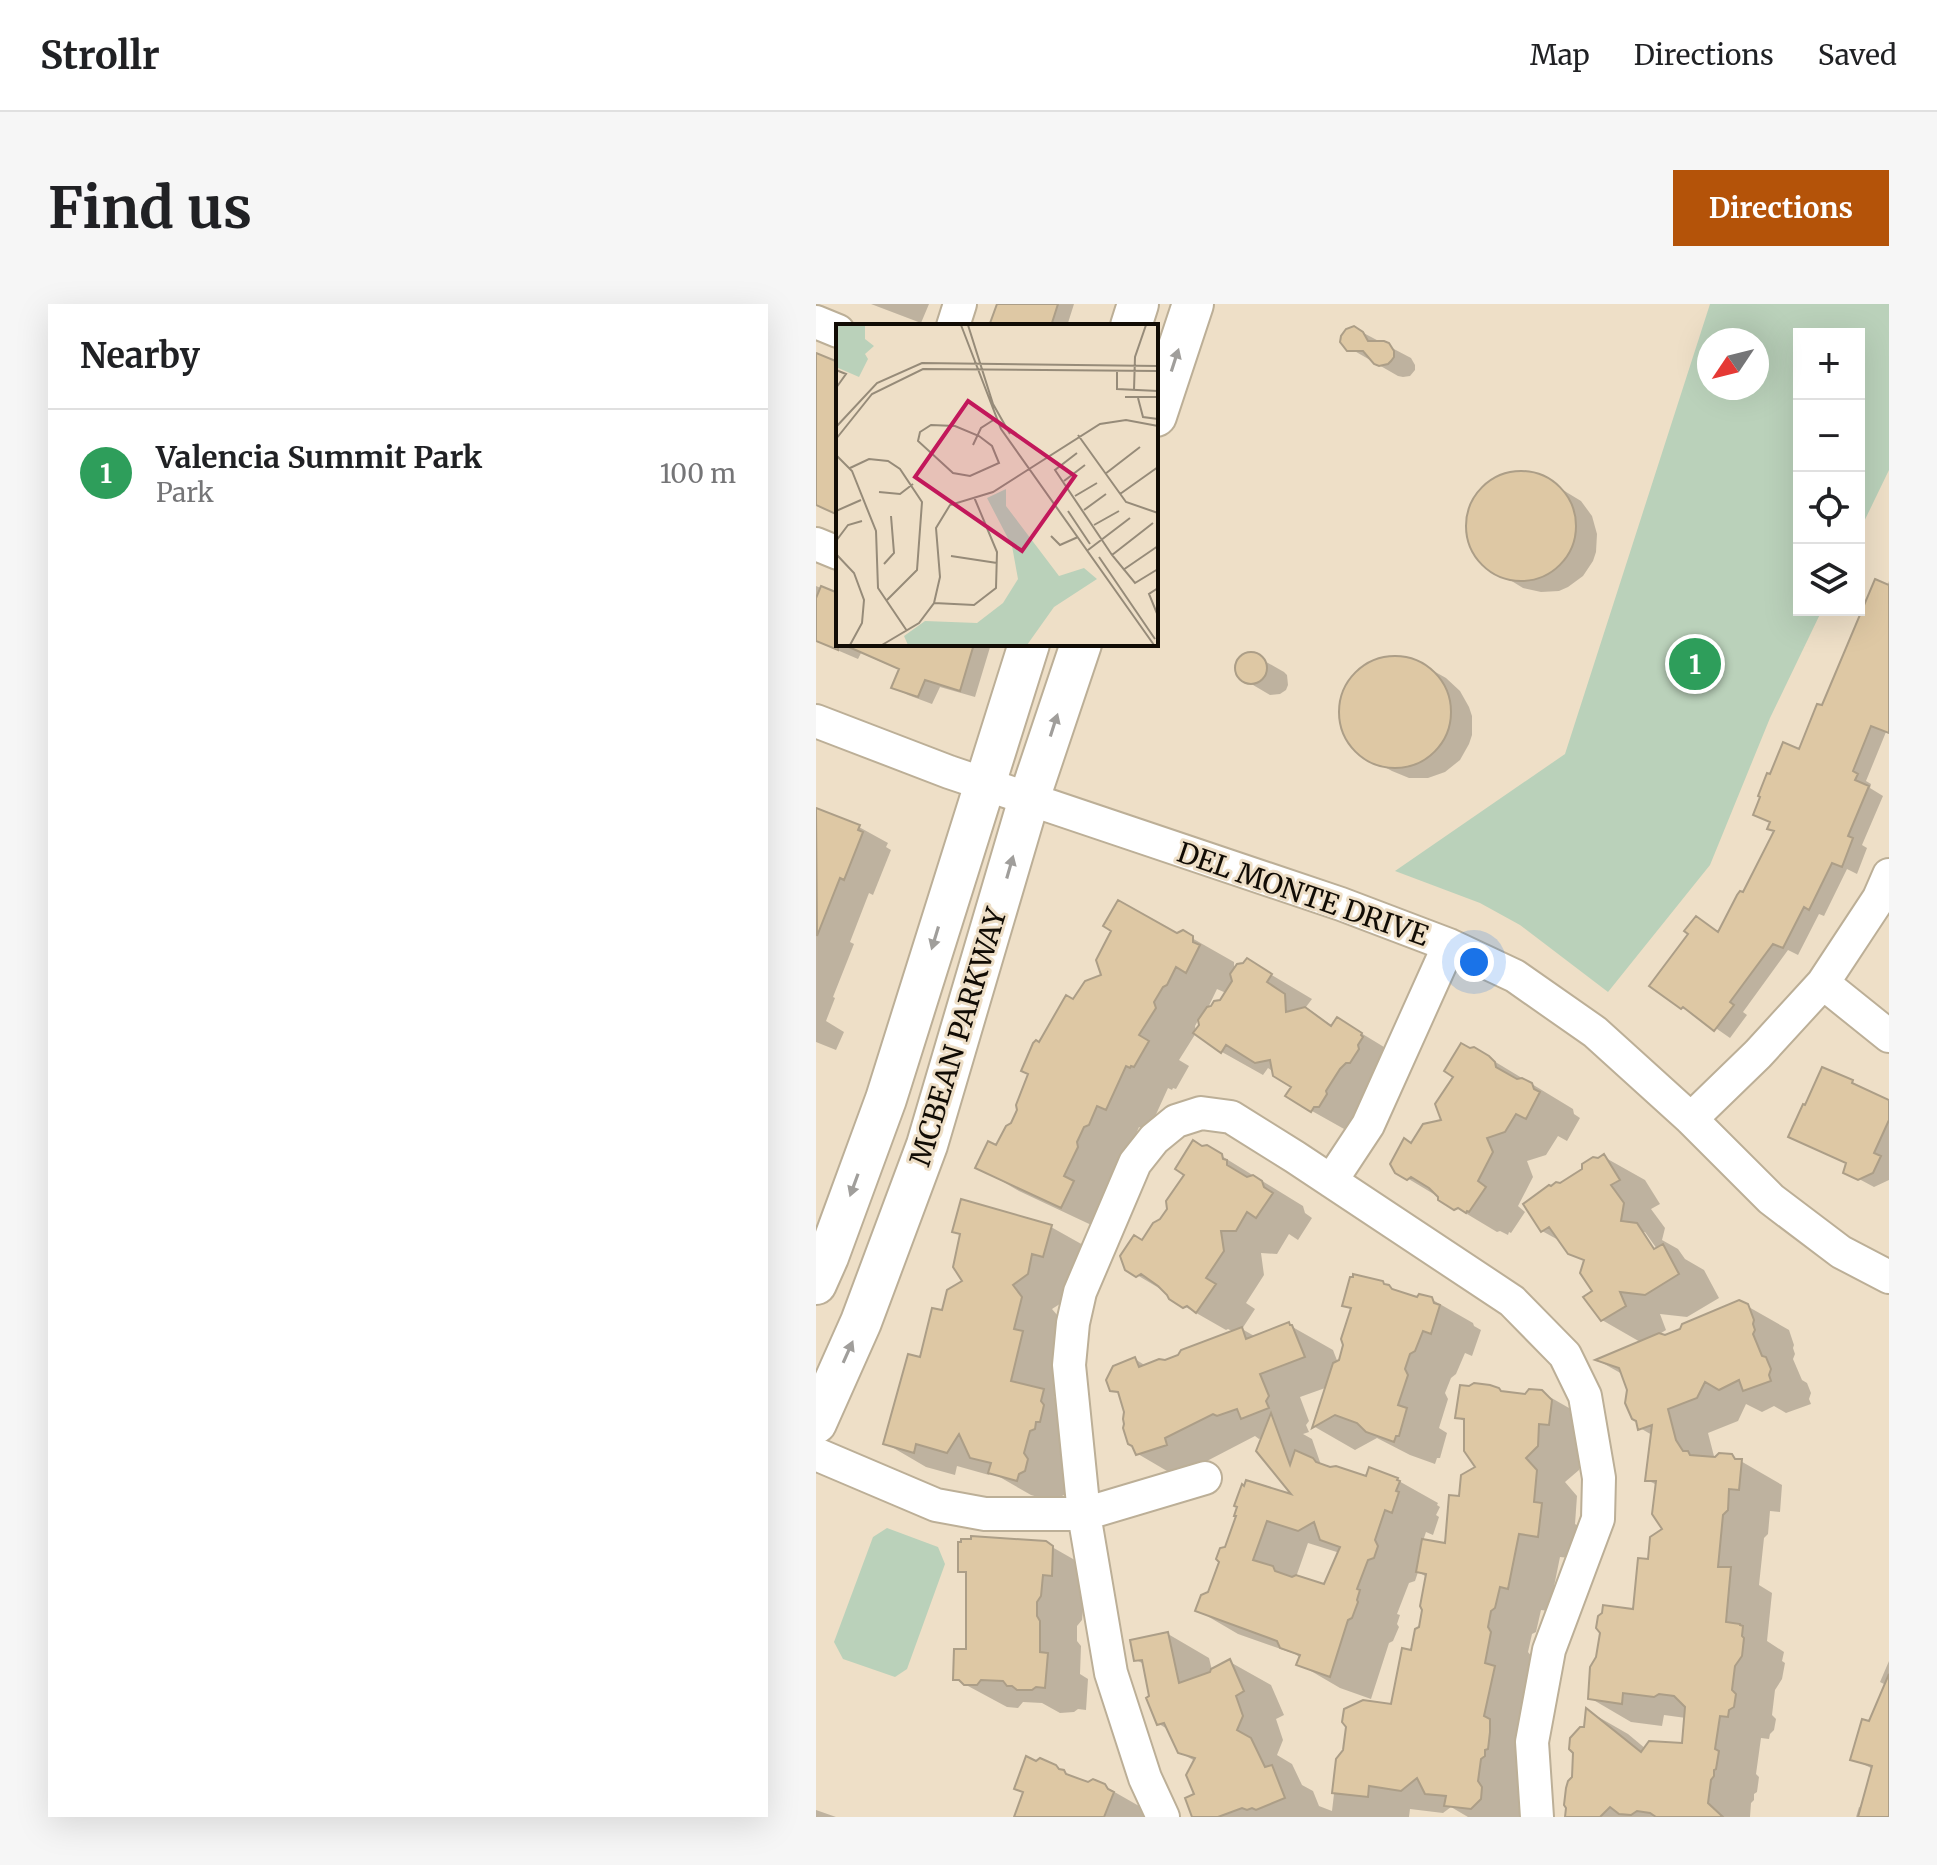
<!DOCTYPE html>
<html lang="en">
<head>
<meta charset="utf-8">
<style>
	body { margin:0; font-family:Merriweather,serif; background:#f6f6f6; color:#202124 }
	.controls { position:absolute; right:24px; top:24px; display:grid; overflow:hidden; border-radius:0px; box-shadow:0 8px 32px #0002 }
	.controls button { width:72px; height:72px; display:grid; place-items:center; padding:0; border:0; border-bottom:2px solid #e0e0e0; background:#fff; color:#202124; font:40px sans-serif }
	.compass { position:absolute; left:881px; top:24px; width:72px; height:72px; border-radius:50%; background:#fff; box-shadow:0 8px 32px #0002; rotate:235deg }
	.you { position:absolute; left:658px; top:658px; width:28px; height:28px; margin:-20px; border:6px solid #fff; border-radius:50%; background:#1a73e8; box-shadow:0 0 0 12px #1a73e833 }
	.badge { display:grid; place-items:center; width:52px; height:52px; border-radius:50%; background:#b45309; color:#fff; font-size:26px; font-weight:700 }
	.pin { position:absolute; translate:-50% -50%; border:4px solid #fff; box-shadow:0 2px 8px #0006 }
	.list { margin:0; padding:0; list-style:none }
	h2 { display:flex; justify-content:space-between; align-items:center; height:104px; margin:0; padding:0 32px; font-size:34px }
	h2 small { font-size:26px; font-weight:400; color:#757577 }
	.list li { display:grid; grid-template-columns:52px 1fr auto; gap:24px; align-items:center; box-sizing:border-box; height:128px; padding:0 32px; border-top:2px solid #e0e0e0 }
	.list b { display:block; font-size:30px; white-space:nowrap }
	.list p { margin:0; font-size:26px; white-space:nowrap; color:#757577 }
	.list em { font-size:26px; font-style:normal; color:#757577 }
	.icon { flex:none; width:44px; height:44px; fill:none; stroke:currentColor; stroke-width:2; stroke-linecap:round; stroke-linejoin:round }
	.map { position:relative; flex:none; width:1073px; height:1513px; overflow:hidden; border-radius:0px }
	header { display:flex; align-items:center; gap:48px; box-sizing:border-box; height:112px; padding:0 40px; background:#fff; border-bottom:2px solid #e0e0e0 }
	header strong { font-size:38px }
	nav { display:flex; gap:44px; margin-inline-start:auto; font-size:28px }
	.intro { display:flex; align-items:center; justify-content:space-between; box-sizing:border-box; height:192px; padding:0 48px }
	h1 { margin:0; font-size:56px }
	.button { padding:20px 36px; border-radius:0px; background:#b45309; color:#fff; font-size:28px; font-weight:700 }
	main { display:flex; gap:48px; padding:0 48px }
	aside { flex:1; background:#fff; border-radius:0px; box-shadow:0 8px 32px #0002 }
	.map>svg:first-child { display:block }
	.green { fill:#bad1ba; fill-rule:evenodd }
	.shadow { fill:#0003; fill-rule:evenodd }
	.building { fill:#dec8a4; stroke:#ac9e87; stroke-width:2; fill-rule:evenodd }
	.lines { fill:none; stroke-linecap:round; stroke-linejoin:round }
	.minor-casing { stroke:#bcaf97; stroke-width:36 }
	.major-casing { stroke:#bcaf97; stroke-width:44 }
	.minor { stroke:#fff; stroke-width:32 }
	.major { stroke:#fff; stroke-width:40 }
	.oneway { fill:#a09e9b }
	.labels { text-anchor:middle; stroke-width:6; stroke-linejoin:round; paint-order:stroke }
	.street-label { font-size:28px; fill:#110c05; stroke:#eedfc7 }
	.inset-road { fill:none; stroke:#968b79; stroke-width:2 }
	.view { fill:#c2185b; fill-opacity:0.15; stroke:#c2185b; stroke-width:4 }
	.inset-edge { fill:none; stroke:#110c05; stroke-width:4 }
</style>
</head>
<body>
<header>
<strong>Strollr</strong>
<nav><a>Map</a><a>Directions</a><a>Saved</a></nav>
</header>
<div class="intro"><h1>Find us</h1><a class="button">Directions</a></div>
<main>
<aside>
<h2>Nearby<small></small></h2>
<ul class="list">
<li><span class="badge" style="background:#2e9e5b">1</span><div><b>Valencia Summit Park</b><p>Park</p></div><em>100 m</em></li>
</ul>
</aside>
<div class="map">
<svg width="1073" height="1513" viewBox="0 0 1073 1513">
	<rect width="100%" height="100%" fill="#eedfc7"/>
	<path class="green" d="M894,0H1073V166L1043,228V30H983V306H1006L954,414L894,561L792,688L704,621L664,599L579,567L749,450ZM893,36H941V84H893Z
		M71,1224L122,1243L129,1260L91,1365L79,1373L27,1355L18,1338L57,1233Z"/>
	<path class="shadow" d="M55,0H113L105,19Z
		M183,0H258L251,22H175Z
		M538,24L595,54L599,61V66L594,72L587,73L582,72L528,41Z
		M699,169L718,171L727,174L765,197L776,212L781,230L780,248L777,257L767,272L752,283L743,287L725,288L707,284L668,260L658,245L652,228L653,209L661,192L674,179L682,175Z
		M1060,276L1072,280L1073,277V430L1070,428L1050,477L1055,480L1054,484L1067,492L1046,541L1051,544L1041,570L1031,565L1008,612L1003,610L982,651L972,646L927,708L931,711L914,734L881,711L866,704L875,630L880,614L904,629L927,591L960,527L956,519L940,510L984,448L1007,404Z
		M0,282L22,291V340H175L159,393L124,383L116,400L92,391L77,383L84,366L45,349L42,355L0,337Z
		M429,351H438L468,368L471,371L472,381L470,386L464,390L454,391L432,378L422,370L421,360Z
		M570,354L589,355L607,361L630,374L644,387L653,403L656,412V431L653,440L644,456L629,468L612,474H593L576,467L552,454L545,449L533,434L526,417V398L529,389L538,373L553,361Z
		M0,506L43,523L72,539L70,543L75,546L57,591L53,589L34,638L38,640L17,693L19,694L10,717L28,728L20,746L0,738Z
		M367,629L418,658V668L432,657L496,695L490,703L509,717L517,722L522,715L586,754L537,830L496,807L478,782L458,768L452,764L447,771L406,748L380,729L363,756L373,762L360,785L357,784L356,786L352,784L332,828L323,823L314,844L309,845L301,862L286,926L203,887L162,863L181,843L197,821L224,741L258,698L361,631ZM401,685L410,689L405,698L389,710ZM384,713L385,721L380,728L379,722Z
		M658,745L757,805L758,810L764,814L751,837L742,832L730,851L711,857L717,873L702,902L709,908L695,929L693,928L692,931L684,927L681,928L581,868L596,841L627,817Z
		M1007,765L1036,778L1073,798V876L1058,883L1030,868L1032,860L974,833L990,803Z
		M391,843L487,902L489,909L496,914L482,936L473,930L461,950L445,949L448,971L430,999L439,1005L426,1025L440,1033L473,1021L517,1046L522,1059L525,1057L536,1006L528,1001L566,979L587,990L601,995H615L657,1019L658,1022L665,1026L656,1052L649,1049L640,1070L635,1074L629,1089L632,1095L623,1124L631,1129L624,1154H621L619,1160L594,1151L561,1134L539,1146L499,1123L512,1083L484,1093L493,1117L490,1121L493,1128L487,1130L496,1135L505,1161L552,1174L581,1176L622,1199L621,1201L624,1203L620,1211L623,1213L617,1231L610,1228L607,1237L631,1241L644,1194L662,1164L650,1118L641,1113L689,1090L710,1092L725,1088L767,1112L763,1166L749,1178L761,1192L759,1220L766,1224L763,1255L744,1253L733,1307L725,1306L720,1328L716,1330L712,1348L716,1353L710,1382L719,1387L703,1503L707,1508L706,1513H652L635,1503L627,1509L594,1505L593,1513H378L381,1491L379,1457L363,1448L353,1426L343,1420L328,1360L320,1356L352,1330L393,1354L396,1366L414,1358L455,1381L468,1411L460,1415L467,1436L461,1451L476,1460L486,1481L497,1487L503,1502L516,1507L522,1456L576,1402L605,1324L611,1273L602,1268L599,1277L593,1279L581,1310L584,1311L581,1320L583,1323L577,1337L573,1339L555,1395L524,1384L483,1360L485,1354L479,1350L422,1330L381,1306L393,1290L405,1258L406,1246L480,1194L448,1133L443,1135L439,1132L389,1158L391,1164L363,1174L322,1150L304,1090L296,1085L319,1055L330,1062L349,1058L418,1028L412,1025L410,1026L368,1002L353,990L321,971L327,938L346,917L387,844ZM492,1239L524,1249L509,1283L480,1273Z
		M788,853L829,876L844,900L835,905L849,924L846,936L862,945L869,955L888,966L903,994L871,1013L844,1010L850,1026L842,1031L849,1033L931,1002L973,1026L978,1041L977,1044L979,1050L977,1055L986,1076L991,1079L995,1089L993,1095L995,1100L970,1109L958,1102L946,1108L930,1100L922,1117L892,1129L899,1156L916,1152L966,1181L964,1208L954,1207L952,1230L948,1234L943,1281L956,1289L951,1337L968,1348L966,1357L969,1359L966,1375L959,1386L956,1411L960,1415L958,1426L954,1430L953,1435L945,1434L940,1470L943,1473L941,1488L938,1490V1496L935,1499L934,1513H752L772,1407L812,1430L830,1445L868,1441L870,1414L848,1411L846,1422L815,1418L774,1394L818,1307L834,1257L849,1225L841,1181L831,1176L836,1131L824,1124L808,1071L783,1057L826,1039L786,1016L770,958L753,948L746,938L726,927L744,881ZM824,928H829L846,952L843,954Z
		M235,923L276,946L253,994L236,1005L247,1018V1053L238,1093L268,1111L250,1190L244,1193L242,1199L215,1191L175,1168L173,1171L141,1162L139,1171L110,1163L69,1139L128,1009L148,977L145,931L138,927Z
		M229,1239L271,1263L266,1316L261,1322V1337L265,1342L264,1370L272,1375L270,1406L262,1405L258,1408L244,1409L226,1399L207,1398L202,1404L191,1403L139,1375L152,1347V1271L144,1266Z
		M1073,1357V1513H1040L1043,1503L1047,1504L1057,1465L1037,1455L1070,1381L1064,1378Z
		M239,1463L264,1477L288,1482L330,1506L338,1513H201Z
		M0,1506L20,1513H0Z"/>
	<path class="building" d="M181,0H242L235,22H173Z
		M538,22L547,28L552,37H568L573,39L578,47V53L575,57L572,60L563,62L558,60L547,47H531L524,38L525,32L530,25Z
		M0,49L22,58V211L0,201Z
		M650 222a55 55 0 1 1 110 0a55 55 0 1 1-110 0Z
		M1059,275L1073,281V429L1055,422L1037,467L1042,470L1039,476L1053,482L1032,532L1037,534L1026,563L1016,559L993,606L988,603L967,644L957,640L914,698L918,701L898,727L867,703L865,705L833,682L872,630L868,627L880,612L902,628L921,591L924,587L927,588L958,527L951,525L954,518L937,511L944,493L942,492L951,469L954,470L967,438L983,445L1001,400L1006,401Z
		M5,282L22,289V346L0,337V294Z
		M26,340H158L144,387L109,376L102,393L75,384L83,365Z
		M419 364a16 16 0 1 1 32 0a16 16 0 1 1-32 0Z
		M523 408a56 56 0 1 1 112 0a56 56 0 1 1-112 0Z
		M0,504L44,521L42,526L47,528L28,576L24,574L1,632Z
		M302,596L361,629L367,626L377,632V638L384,641L370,669L360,663L351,681L347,683L338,698L340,704L323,731L333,737L318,763L315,762L314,764L310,762L290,806L281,802L273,821L268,823L261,838L262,843L248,872L258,877L245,904L159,864L172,837L180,841L190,822L195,819L201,806L200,801L212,770L205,767L217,739L220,736L223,738L250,691L257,695L269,677L285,671L280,656L295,627L287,622Z
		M431,654L456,670L451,678L469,690L470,708L489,703L515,722L521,713L546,729L545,731L547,733L542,741L543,745L534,759H530L524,765L510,787L511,790L503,803H498L495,808L469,792L475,783L457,772L454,756L439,759L410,741L405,749L377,729L383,721L382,716L391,703L395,702L398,697L404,696L416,677L414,670L421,660L427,659Z
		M645,739L654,744L658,743L673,752L679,758L680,763L701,775L706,774L716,779L718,785L724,788L710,815L700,810L689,828L671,834L677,848L662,877L670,883L653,908L651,907L650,909L642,904L638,906L622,896V893L613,884L595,873L591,876L579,869L574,860L588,834L595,839L607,820L625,816L619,800L637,773L628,767Z
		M1006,763L1037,776L1036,779L1073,796V816L1058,849L1065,852L1057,869L1042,876L1027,869L1030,859L972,833L987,800L989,801Z
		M377,836L386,842L391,841L406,850L407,855L411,856V861L431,873L437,871L446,877L448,883L457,889L440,914L431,908L420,927H405L408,947L390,974L400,980L380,1009L371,1002L367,1004L353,995L351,991L342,982L325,970L320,973L309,966L304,952L318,931L326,936L337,919L344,915L351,905L350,897L368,871L359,865Z
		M788,850L804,876L795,881L808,899L805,917L821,919L838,945L847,940L863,970L829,991L804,988L810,1002L785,1017L767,993L776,987L764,969L768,956L752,950L733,923L725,928L707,900L733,881L735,882L740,878L744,879L766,865V860L777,853L782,854Z
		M145,895L236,921L227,953L216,950L212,970L197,981L206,993L198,1025L207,1027L195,1077L228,1085L225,1097L228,1101L224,1118H220L219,1125L214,1127L208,1149L212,1155L209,1167L203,1170L201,1177L172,1169L175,1159L154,1154L143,1130L131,1149L100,1140L98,1149L67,1140L92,1050L104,1053L116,1004L126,1006L131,986L146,977L137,963L144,930L136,928Z
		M537,970L567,977L568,980L573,981L576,985L601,993L603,990L616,993L618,999L624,1001L615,1030L607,1027L599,1047L594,1050L589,1065L592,1071L582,1101L591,1104L583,1132H580L578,1138L550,1128L541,1119L519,1111L496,1124L517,1059L523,1056L527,1041L525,1035L535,1004L526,1002L534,973H537Z
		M923,996L932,1000L938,1016L937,1020L939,1026L937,1030L946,1052L950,1053L955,1065L953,1071L955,1077L927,1087L923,1076L903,1086L889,1078L881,1094L852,1105L860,1136L867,1147H872L874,1151L899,1153L903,1149L916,1150L919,1155H926L923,1186L913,1185L912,1206L907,1211L902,1263H915L910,1318L924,1320V1321L927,1322L926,1332L928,1334L926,1352L919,1362L916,1386L920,1390L918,1403L913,1406L912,1413L904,1412L899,1445L903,1447L900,1465L898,1466V1472L895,1476L892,1499L907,1513H840L834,1509L821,1507L815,1511L803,1510L794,1503L784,1513H749L750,1504L748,1501L750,1484L752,1477L756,1473L757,1449L753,1445L754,1434L764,1423H768L770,1404L825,1448L833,1437L866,1439L869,1403L858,1392L843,1390L838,1393L807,1389L806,1400L772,1395L774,1363L780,1353L784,1329L780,1324L782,1312L786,1309L787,1301L817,1305L822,1254L832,1255L834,1233L846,1225L836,1210L840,1177H829L836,1121L822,1126L820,1117L816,1115L809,1099L811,1086L803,1064L779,1056L843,1029L849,1031L864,1025L866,1020Z
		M473,1018L474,1021H476L489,1053L444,1070L453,1092L450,1097L453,1104L425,1115L421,1105L401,1112L397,1110L349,1134L351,1141L320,1151L316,1142L312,1140L307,1124L308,1120L307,1115L308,1108L302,1088L294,1087L290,1076L297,1062L319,1053L323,1063L343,1055L349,1056L362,1051L365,1046L426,1023L430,1035Z
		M658,1079L674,1081L683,1084L685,1087L709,1090L713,1085L726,1086L736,1096L733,1121L723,1120L722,1142L710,1154L721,1166L718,1198L726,1199L722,1233L703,1230L692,1285L684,1283L679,1304L675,1307L672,1323L675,1328L669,1359L679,1362L668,1412L674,1415V1428L672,1445L669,1446V1452L665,1455L662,1477L666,1483L665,1495L655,1505L628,1502L630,1492L609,1490L601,1474L585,1487L553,1482L552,1493L516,1489L520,1455L527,1446L530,1423L526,1418L528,1405L547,1396L575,1400L586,1344L595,1346L599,1325L603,1323L606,1306L604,1302L610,1270L600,1268L606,1235L629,1239L633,1191L643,1192L645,1171L659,1163L648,1147V1115L639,1114L644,1081L653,1082Z
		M455,1109L474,1161L479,1146L497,1154L500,1158L514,1163L520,1162L550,1172L553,1163L582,1174L581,1176L584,1177L580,1187L583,1188L576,1209L569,1206L559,1236L562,1242L558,1254L552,1256L541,1285L544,1286L541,1296L542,1298L536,1314L532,1316L514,1373L480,1361L484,1351L464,1344L461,1337L379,1307L385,1291L392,1288L403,1258L400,1255L404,1244L409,1243L420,1212H418L421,1203L418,1202L426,1180L428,1182L430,1176L475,1190L440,1147ZM451,1217L482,1227L498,1218L504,1236L524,1243L508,1280L480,1271L476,1273L459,1267L457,1262L437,1256Z
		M155,1232L230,1237L237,1242L236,1272L227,1271L225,1292L221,1298V1312L224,1317V1348L232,1349L229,1384L220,1383L216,1386H201L196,1382H191L187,1377L165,1376L161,1381H148L143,1376H137L138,1345H150V1268H142V1238H145V1235H155Z
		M352,1328L363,1379L394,1368L395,1365L414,1355L428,1387L420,1392L427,1412L421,1426L435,1434L449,1463L456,1461L469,1494L440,1506L436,1504L431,1506L426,1504L402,1513H376L369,1494L378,1490L370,1471L379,1454L362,1449L348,1419L341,1421L330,1394L333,1392L326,1356L318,1357L314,1336Z
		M1073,1370V1513H1042L1056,1462L1034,1456L1046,1415L1053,1417Z
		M210,1452L220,1457L224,1454L240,1461L243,1465L248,1466L250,1470L272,1478L277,1475L289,1480L292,1485L298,1488L288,1513H198L207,1488L198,1485Z"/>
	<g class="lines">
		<g class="minor-casing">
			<path id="minor" d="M0,18L22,27
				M137,22L144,0
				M0,240L22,249
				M0,417L133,468L525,600L633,641L699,672L779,728L875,815L955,895L1025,948L1073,973
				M1007,679L1073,732
				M875,815L942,750L1007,679L1063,594L1073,571
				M515,877L552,821L633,641
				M0,1150L120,1201L169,1210H268L389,1174
				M347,1513L329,1474L295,1369L268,1210L253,1061L257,1019L264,988L319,859L338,835L360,817L385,809L415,813L479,853L696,997L749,1051L769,1092L783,1174L782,1215L733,1346L716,1438L721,1513"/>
		</g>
		<g class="major-casing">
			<path id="major" d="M315,22L322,0
				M340,112L377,0
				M0,980L12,953L70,795L213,340
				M0,1119L45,1018L111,841L213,495L265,340"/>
		</g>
		<use href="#minor" class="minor"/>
		<use href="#major" class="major"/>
	</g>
	<defs><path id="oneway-solid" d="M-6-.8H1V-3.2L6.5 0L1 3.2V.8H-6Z" transform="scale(2)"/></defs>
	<g class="oneway">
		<use href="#oneway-solid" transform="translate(359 56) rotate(-72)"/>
		<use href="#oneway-solid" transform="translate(238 421) rotate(-72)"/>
		<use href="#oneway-solid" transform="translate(194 563) rotate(-74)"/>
		<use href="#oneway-solid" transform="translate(119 634) rotate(107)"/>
		<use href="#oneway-solid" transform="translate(38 881) rotate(110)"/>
		<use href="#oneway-solid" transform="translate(32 1048) rotate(-66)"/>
	</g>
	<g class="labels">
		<g class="street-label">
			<text transform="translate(487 590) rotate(19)" y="10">DEL MONTE DRIVE</text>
			<text transform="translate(142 733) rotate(-73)" y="10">MCBEAN PARKWAY</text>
		</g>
	</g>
	<g transform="translate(20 20)">
		<rect width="322" height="322" fill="#eedfc7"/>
		<path d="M0,1H29V15L38,22L29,30L32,35L23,53L0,43ZM170,165V182L223,252L248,244L261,255L218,283L191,321H72L68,312L89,297L141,299L167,279L182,255L176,222L151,174Z" fill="#bad1ba"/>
		<path class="inset-road" d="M125,1L165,105L318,321M132,1L157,80L174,110M0,46L10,50L0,64M281,47V65L322,67M298,66L299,33L310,1M289,73H322M302,74L307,93L322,95M95,101L119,102L143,112L156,122L163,139L134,152L117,149L82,117L84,108ZM0,103L41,59L86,39L322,42M242,111L290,178L322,189M0,115L36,70L87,45L322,47M137,121L145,104L159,95M241,129L219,146L276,231L299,259L322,245M0,131L16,147L40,207L42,264L71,307M14,144L33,135L52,137L64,145L86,178L81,246L50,277M269,150L304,123M228,157L249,141M43,168L64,170L77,160M284,170L322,143M239,172L261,159M248,186L270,170M0,187L25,176M232,187L254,220M258,201L283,187M215,212L224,221L242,213M0,217L12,201L26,197M252,226L294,194M0,230L18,249L28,276L26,299L14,321M276,231L317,199M115,232L161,239M263,233L319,315M48,240L58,229L55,192M287,246L322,222M322,264L313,270L322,292M98,279L138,281L160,264L161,228L138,173M46,321L83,299L98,279L104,253L100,204L114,181L157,168L264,100L290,96L322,102"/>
		<path class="view" d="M132,77L239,152L186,227L79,153Z"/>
		<rect width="322" height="322" class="inset-edge"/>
	</g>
</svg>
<div class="controls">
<button>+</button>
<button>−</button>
<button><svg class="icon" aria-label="locate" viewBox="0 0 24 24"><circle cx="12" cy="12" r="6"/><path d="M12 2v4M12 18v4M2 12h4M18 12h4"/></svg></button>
<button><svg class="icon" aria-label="layers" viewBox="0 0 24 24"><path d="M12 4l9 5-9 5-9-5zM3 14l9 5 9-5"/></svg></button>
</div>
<svg class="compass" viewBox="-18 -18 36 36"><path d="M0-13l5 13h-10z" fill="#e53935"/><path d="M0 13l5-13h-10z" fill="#757577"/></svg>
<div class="you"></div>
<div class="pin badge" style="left:879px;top:360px;background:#2e9e5b">1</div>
</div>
</main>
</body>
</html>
